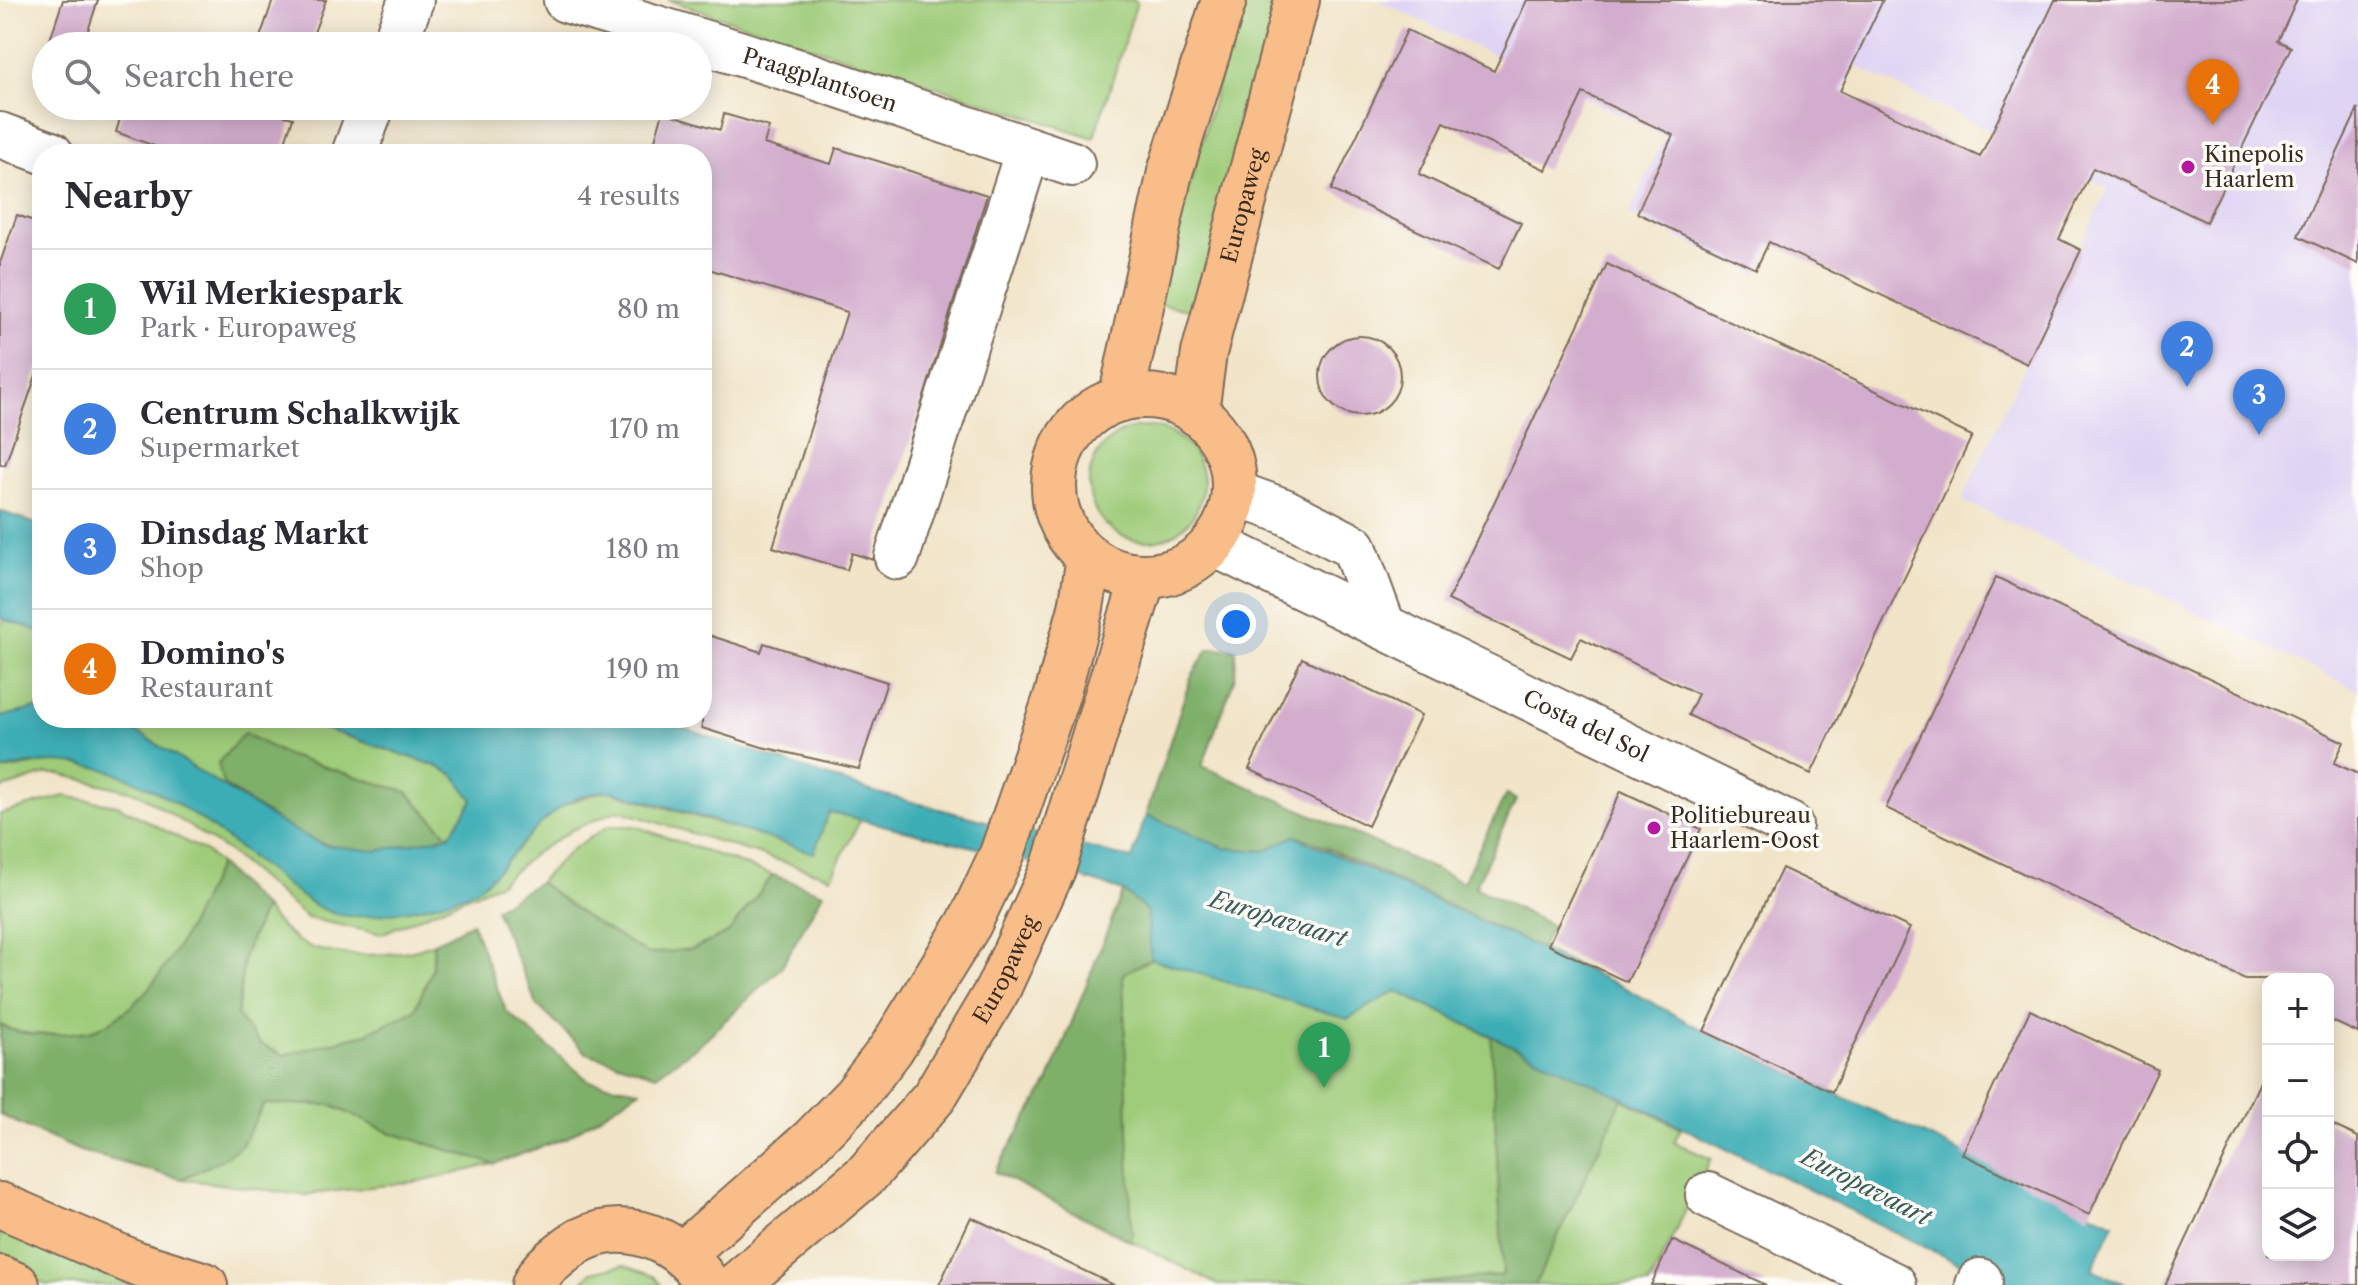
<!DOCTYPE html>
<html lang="en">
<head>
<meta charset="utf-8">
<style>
	body { margin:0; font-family:"Libre Caslon Text",serif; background:#f2f2f3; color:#2b2b33 }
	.controls { position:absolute; right:24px; bottom:24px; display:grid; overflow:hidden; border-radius:16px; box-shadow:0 4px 20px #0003 }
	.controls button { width:72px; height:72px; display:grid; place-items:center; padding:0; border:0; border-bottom:2px solid #e1e1e2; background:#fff; color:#2b2b33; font:40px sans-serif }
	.you { position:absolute; left:1236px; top:624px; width:28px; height:28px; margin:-20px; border:6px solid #fff; border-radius:50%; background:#1a73e8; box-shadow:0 0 0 12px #1a73e833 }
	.badge { display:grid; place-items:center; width:52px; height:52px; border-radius:50%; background:#b5179e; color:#fff; font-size:26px; font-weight:700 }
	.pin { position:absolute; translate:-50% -66px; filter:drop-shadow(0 2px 4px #0008) }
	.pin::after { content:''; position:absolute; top:42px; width:28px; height:24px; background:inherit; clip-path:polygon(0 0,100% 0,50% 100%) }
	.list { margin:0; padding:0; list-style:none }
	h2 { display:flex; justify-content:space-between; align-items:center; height:104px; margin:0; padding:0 32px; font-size:34px }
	h2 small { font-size:26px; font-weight:400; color:#7c7c81 }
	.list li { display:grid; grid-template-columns:52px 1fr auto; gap:24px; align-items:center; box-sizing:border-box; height:120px; padding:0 32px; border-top:2px solid #e1e1e2 }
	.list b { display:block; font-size:30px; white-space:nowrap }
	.list p { margin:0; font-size:26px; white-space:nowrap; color:#7c7c81 }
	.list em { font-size:26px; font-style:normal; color:#7c7c81 }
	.icon { flex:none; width:44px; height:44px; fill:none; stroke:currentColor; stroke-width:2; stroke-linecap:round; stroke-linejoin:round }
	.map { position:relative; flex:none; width:2358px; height:1285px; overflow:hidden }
	.search { position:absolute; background:#fff; box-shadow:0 4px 20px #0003; left:32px; top:32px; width:680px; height:88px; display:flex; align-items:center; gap:20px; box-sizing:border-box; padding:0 28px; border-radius:44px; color:#7c7c81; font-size:30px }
	.panel { position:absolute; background:#fff; box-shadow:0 4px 20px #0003; left:32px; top:144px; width:680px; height:584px; border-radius:32px }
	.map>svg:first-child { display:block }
	.built { fill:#e0d4f4 }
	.green { fill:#9fcc7a; stroke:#6d7b4c; stroke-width:2 }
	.forest { fill:#7fb06a; stroke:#5d6d44; stroke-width:2 }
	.water { fill:#3cadb5; stroke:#3c6c6a; stroke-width:2 }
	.building { fill:#d3adce }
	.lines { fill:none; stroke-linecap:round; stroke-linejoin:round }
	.minor-casing { stroke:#7b6b5a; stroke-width:48 }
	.major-casing { stroke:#7b6b5a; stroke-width:48 }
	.minor { stroke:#fff; stroke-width:44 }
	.major { stroke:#f8bd89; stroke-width:44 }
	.poi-dot { fill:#b5179e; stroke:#fdfcf7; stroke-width:3 }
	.labels { text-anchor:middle; stroke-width:7; stroke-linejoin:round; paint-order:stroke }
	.street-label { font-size:22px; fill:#3b2a1e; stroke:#fdfcf7 }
	.poi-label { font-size:22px; fill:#3b2a1e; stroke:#fdfcf7; text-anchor:start }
	.water-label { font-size:24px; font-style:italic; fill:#3b5e5a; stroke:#fdfcf7 }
</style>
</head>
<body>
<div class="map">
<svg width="2358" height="1285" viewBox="0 0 2358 1285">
	<rect width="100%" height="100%" fill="#fdfcf7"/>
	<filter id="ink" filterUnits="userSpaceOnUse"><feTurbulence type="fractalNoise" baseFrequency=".0125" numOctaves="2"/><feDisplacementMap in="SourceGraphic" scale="16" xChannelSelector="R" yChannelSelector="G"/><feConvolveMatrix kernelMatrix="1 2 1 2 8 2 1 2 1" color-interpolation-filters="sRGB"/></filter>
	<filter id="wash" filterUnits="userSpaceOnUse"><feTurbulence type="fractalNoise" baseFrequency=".006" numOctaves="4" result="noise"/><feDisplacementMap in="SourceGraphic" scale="32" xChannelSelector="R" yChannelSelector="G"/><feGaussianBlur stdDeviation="1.8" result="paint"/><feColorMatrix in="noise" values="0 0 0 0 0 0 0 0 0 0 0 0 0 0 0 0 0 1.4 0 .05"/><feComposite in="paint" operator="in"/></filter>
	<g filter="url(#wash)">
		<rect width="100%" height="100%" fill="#f1e4c8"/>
		<path class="built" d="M1377,0H2358V690L1962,500L2108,188L1856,66L1757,275L1629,214L1665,136Z"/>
		<path class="green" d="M668,0H1133L1137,2L1094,138Z
			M1241,0H1283L1197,312L1157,303Z
			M1089 484a57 57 0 1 1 114 0a57 57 0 1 1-114 0Z
			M5,619L42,632V707L0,717V626Z
			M104,718H292L434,765L453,774L473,800L449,836L282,824L142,735Z
			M60,760C85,764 108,767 132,777C195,804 258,863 314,905L524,838L562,805L606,790L814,852L828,812L862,817L831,877L618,810L574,829L534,854L500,883L381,934L307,918L230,853L138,793L59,774H46L0,789V771Z
			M64,796L117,805L206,852L219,864C191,922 160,1001 96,1029C86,1033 71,1033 60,1034C40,1036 17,1034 0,1025V814Z
			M608,826H635L773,875L728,933L693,949L647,954L586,917L539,882L571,850Z
			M1123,891L1347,1019L1396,991L1681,1128L1674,1142L1711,1159L1649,1285H1218L995,1172L1049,1081Z
			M264,908C274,920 286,934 300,942C333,960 401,958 434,943L432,969L415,1010L365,1034L284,1056L260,1044L237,1017L244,955Z
			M264,1104L331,1105L389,1132L494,1164L429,1180L304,1195L181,1179C232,1155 237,1154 264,1104Z
			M0,1220L160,1285H46L0,1264Z
			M623,1265L654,1276L661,1285H580L592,1272Z"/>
		<path class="forest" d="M1217,648L1236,650L1235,677L1202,766L1463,882L1506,794L1516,800L1475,887L1552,926L1541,949L1312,841L1295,836L1264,851L1225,848L1146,815L1191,677L1208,650Z
			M244,733L286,755L407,792L449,836C426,841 401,850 377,851C317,855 270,816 223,784L218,763Z
			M219,864L264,908L244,955L237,1016L260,1044L284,1055L365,1034L415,1010L432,969L434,943L472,923L506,1011L589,1081L640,1090L566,1138L494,1164L389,1132L331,1105L264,1104L242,1145L221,1160L181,1179L80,1151L0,1115V1025C17,1034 40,1036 60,1034C71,1033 86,1033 96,1029C160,1001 191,922 219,864Z
			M773,875L823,893L781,968L698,1046L656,1075L587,1053L537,1005L495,909L539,882L586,917L648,954L693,949L728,933Z
			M1123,891L1147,911L1151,959L1123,974L1132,1242L995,1172L1049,1081Z
			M1491,1036L1623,1097L1535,1285H1405L1503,1275Z"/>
		<path class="water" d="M0,511L42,526V632L0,618Z
			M42,707V718H104L142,735L282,824L323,845L377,851L449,836L473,800L453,774L434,765L292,718H654L874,792L1132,859L1146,815L1225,848L1264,851L1295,836L1625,988L1723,1041L2114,1223L2092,1269L2126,1285H2002L1619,1096L1396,991L1347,1019L1151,959L1147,911L1123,891L1095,882L1002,854L829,812L814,853C756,835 698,814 640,799C630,797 615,790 605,791C547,796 522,852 482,885C461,903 377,918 348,916C319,914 296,892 275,876C195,815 108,735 0,771V717Z"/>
		<g id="blocks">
			<path class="building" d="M63,0H98L83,46H48Z
				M273,0H326L309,46H257Z
				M1527,0H1883L1840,91L1980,157L2055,0H2297L2278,41L2291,47L2206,222L2093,168L2059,239L2081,250L2027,364L1769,242L1756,269L1637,213L1673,135L1583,93L1546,170L1444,122L1419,174L1521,223L1499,269L1331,190L1407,30L1494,71Z
				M124,106H288L285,116L293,118L281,154H176L116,132Z
				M2358,109V264L2298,236Z
				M663,112L720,130L724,114L769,127L764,144L831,164L836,148L987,195L873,560L852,553L847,570L773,547L847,312L702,267V154H651Z
				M17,215L42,224V358L5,465L0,464V263Z
				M1607,264L1972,436L1811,774L1688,715L1698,694L1581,638L1571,658L1448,600Z
				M1320 376a40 40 0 1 1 80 0a40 40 0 1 1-80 0Z
				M1996,577L2344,742L2334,763L2358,774V1033L2328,1019V979H2245L1886,808Z
				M702,633L761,652L764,643L887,682L859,769L762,747L702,728Z
				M1302,658L1421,715L1368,826L1249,769Z
				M1621,791L1701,829L1627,982L1548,945Z
				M1782,868L1910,928L1832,1092L1704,1031Z
				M2030,1010L2158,1070L2089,1215L1962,1154Z
				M2268,1065V1255H2328V1123L2358,1137V1285H2165Z
				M971,1217L1009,1235L1114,1285H939Z
				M1672,1240L1766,1285H1651Z"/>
		</g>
	</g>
	<g filter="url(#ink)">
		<use href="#blocks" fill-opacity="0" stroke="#7b6b5a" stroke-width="2"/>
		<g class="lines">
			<g class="minor-casing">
				<g id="minor">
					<path id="s1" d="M566,0L806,74L1072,164"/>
					<path d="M394,46L411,0"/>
					<path d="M0,135L51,154"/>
					<path d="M354,154L372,106"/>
					<path d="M1234,493L1284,511L1354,547L1383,626"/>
					<path id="s2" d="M1214,544L1790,825"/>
					<path d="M897,557L1028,150"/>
					<path d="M1708,1195L1894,1285"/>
					<path d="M1978,1285L1980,1281"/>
				</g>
			</g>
			<g class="major-casing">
				<g id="major">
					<circle cx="1144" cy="486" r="90"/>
					<path d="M1121,399L1170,172L1224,0"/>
					<path id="s3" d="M1196,412L1204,353L1297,0"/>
					<path d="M0,1205L137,1264L205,1285"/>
					<path d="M684,1253L812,1140L855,1096L891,1049L969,924L1002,854L1057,695L1081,608L1089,557"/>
					<path d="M0,1278L17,1285"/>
					<path d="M534,1285C540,1270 550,1263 562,1253C611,1211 676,1233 708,1285"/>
					<path id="s4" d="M736,1285L867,1174L934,1097L998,989L1053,869L1144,576"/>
				</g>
			</g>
			<use href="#minor" class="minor"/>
			<use href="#major" class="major"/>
		</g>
	</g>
	<g class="poi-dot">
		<circle cx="2188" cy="167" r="8"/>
		<circle cx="1654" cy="828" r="8"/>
	</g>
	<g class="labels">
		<g class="street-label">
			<text dy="8" stroke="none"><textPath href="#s1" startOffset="266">Praagplantsoen</textPath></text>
			<text dy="8" stroke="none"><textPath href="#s3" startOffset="212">Europaweg</textPath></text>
			<text dy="8" stroke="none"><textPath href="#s2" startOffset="414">Costa del Sol</textPath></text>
			<text dy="8" stroke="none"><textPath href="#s4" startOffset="420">Europaweg</textPath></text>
		</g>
		<g class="poi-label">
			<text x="2204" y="162">Kinepolis<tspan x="2204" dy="25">Haarlem</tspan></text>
			<text x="1670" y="823">Politiebureau<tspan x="1670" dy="25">Haarlem-Oost</tspan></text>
		</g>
		<g class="water-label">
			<text transform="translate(1278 919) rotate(17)" y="8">Europavaart</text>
			<text transform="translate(1866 1187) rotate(27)" y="8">Europavaart</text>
		</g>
	</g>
</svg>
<div class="controls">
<button>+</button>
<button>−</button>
<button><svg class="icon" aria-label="locate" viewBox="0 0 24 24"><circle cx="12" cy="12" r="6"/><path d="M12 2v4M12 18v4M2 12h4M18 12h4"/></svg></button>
<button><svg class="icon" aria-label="layers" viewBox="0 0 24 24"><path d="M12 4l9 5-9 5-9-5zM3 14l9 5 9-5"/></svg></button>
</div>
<div class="you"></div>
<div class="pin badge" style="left:1324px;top:1088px;background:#2e9e5b">1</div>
<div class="pin badge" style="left:2187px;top:387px;background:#3f7fe0">2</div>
<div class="pin badge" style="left:2259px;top:435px;background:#3f7fe0">3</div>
<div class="pin badge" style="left:2213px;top:125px;background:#e8710a">4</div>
<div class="search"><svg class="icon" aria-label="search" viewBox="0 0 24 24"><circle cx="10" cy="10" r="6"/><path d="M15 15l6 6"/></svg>Search here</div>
<section class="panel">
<h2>Nearby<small>4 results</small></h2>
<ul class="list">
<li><span class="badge" style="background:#2e9e5b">1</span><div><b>Wil Merkiespark</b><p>Park · Europaweg</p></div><em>80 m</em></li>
<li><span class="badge" style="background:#3f7fe0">2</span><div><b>Centrum Schalkwijk</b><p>Supermarket</p></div><em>170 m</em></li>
<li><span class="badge" style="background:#3f7fe0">3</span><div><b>Dinsdag Markt</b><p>Shop</p></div><em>180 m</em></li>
<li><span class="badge" style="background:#e8710a">4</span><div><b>Domino's</b><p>Restaurant</p></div><em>190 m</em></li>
</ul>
</section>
</div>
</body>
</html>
